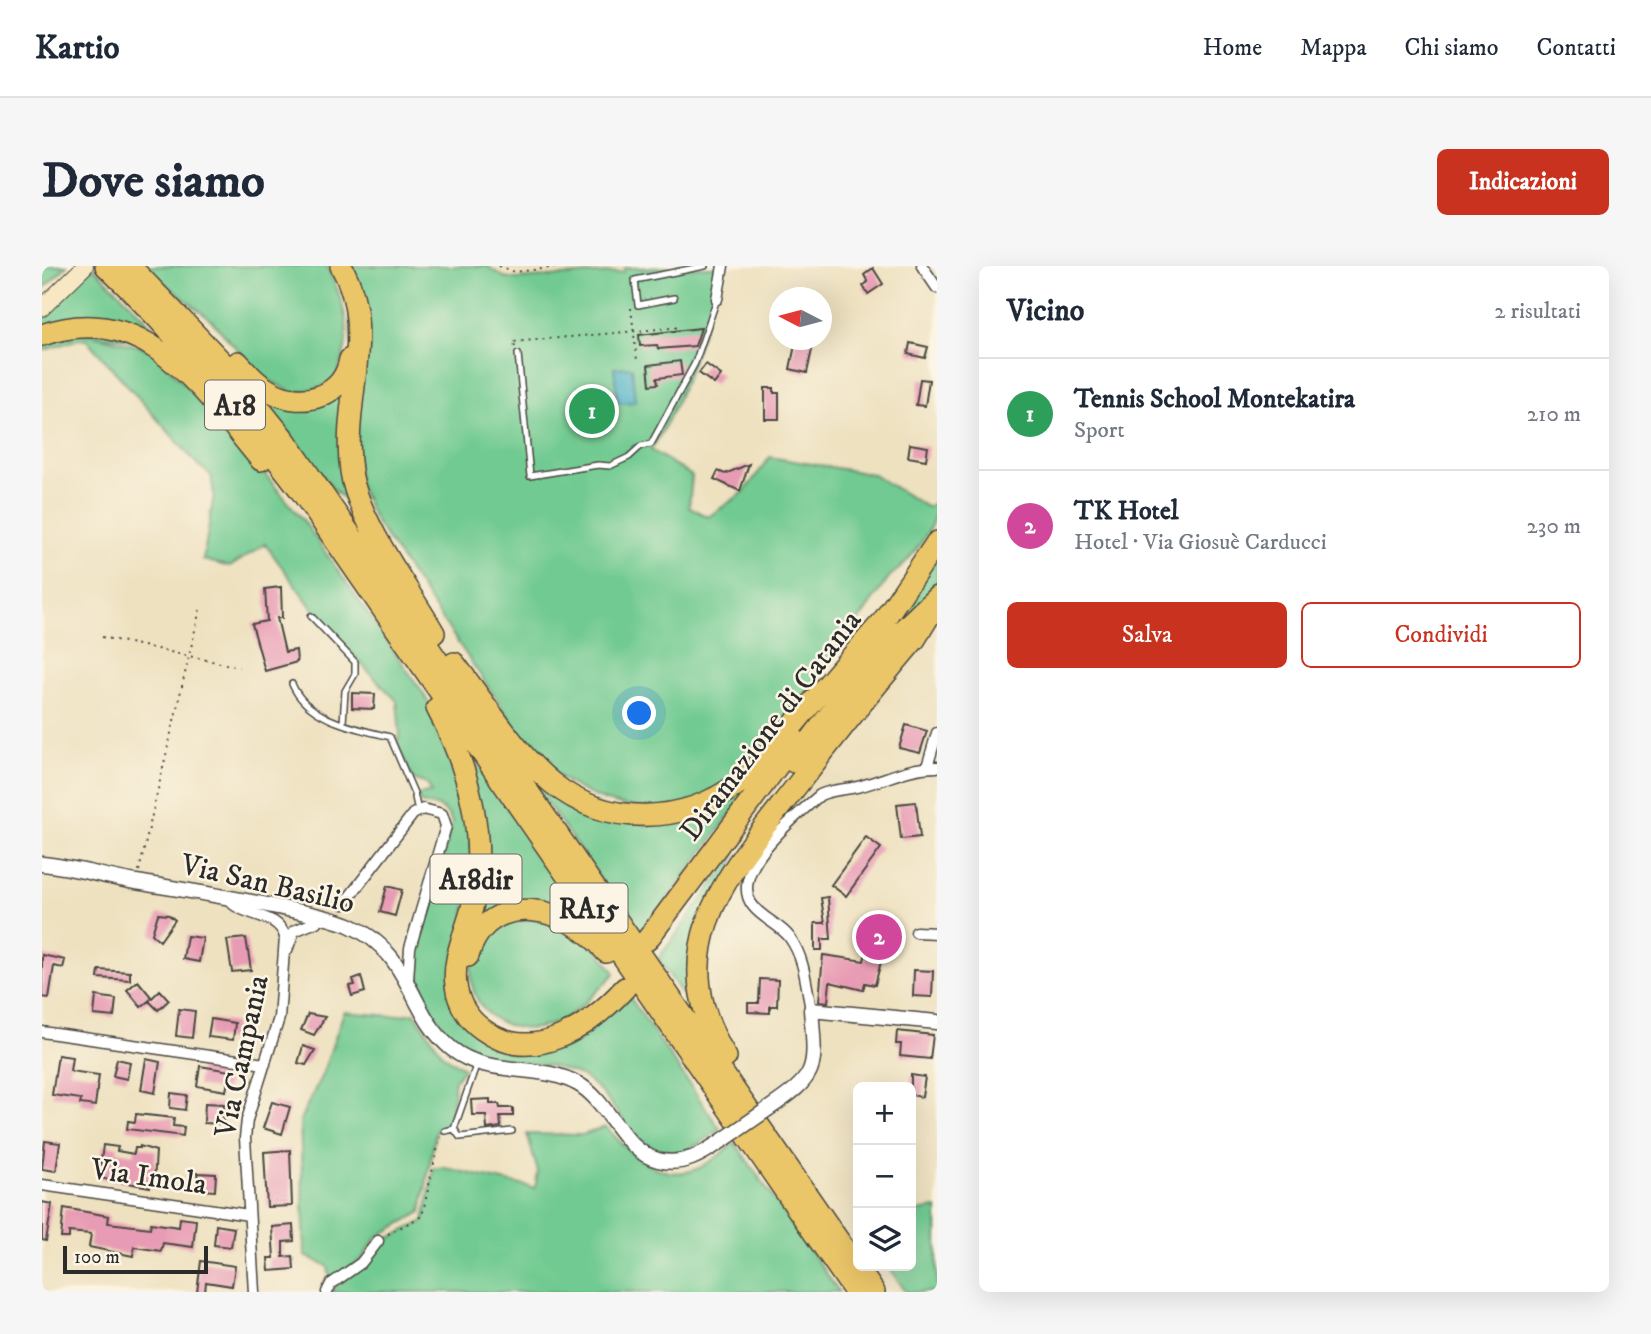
<!DOCTYPE html>
<html lang="it">
<head>
<meta charset="utf-8">
<style>
	body { margin:0; font-family:"IM FELL DW Pica",serif; background:#f6f6f7; color:#1f2937 }
	.controls { position:absolute; right:21px; bottom:21px; display:grid; overflow:hidden; border-radius:10px; box-shadow:0 7px 28px #0002 }
	.controls button { width:63px; height:63px; display:grid; place-items:center; padding:0; border:0; border-bottom:2px solid #e0e1e3; background:#fff; color:#1f2937; font:35px sans-serif }
	.compass { position:absolute; left:727px; top:21px; width:63px; height:63px; border-radius:50%; background:#fff; box-shadow:0 7px 28px #0002; rotate:276deg }
	.scale { position:absolute; left:21px; bottom:18px; width:145px; box-sizing:border-box; padding-left:7px; border:4px solid #2b2b2b; border-top:0; font-size:19px; line-height:24px; white-space:nowrap; color:#2b2b2b; -webkit-text-stroke:5px #fcf5e5; paint-order:stroke }
	.you { position:absolute; left:598px; top:448px; width:24px; height:24px; margin:-18px; border:5px solid #fff; border-radius:50%; background:#1a73e8; box-shadow:0 0 0 10px #1a73e833 }
	.badge { display:grid; place-items:center; width:46px; height:46px; border-radius:50%; background:#c8321e; color:#fff; font-size:23px; font-weight:700 }
	.pin { position:absolute; translate:-50% -50%; border:4px solid #fff; box-shadow:0 2px 7px #0006 }
	.list { margin:0; padding:0; list-style:none }
	h2 { display:flex; justify-content:space-between; align-items:center; height:91px; margin:0; padding:0 28px; font-size:30px }
	h2 small { font-size:23px; font-weight:400; color:#747a83 }
	.list li { display:grid; grid-template-columns:46px 1fr auto; gap:21px; align-items:center; box-sizing:border-box; height:112px; padding:0 28px; border-top:2px solid #e0e1e3 }
	.list b { display:block; font-size:26px; white-space:nowrap }
	.list p { margin:0; font-size:23px; white-space:nowrap; color:#747a83 }
	.list em { font-size:23px; font-style:normal; color:#747a83 }
	.actions { display:flex; gap:14px; padding:21px 28px }
	.actions a { flex:1; padding:16px 0; border:2px solid #c8321e; border-radius:10px; text-align:center; font-size:24px; color:#c8321e }
	.actions .main { background:#c8321e; color:#fff }
	.icon { flex:none; width:38px; height:38px; fill:none; stroke:currentColor; stroke-width:2; stroke-linecap:round; stroke-linejoin:round }
	.map { position:relative; flex:none; width:895px; height:1026px; overflow:hidden; border-radius:10px }
	header { display:flex; align-items:center; gap:42px; box-sizing:border-box; height:98px; padding:0 35px; background:#fff; border-bottom:2px solid #e0e1e3 }
	header strong { font-size:33px }
	nav { display:flex; gap:38px; margin-inline-start:auto; font-size:24px }
	.intro { display:flex; align-items:center; justify-content:space-between; box-sizing:border-box; height:168px; padding:0 42px }
	h1 { margin:0; font-size:49px }
	.button { padding:18px 32px; border-radius:10px; background:#c8321e; color:#fff; font-size:24px; font-weight:700 }
	main { display:flex; gap:42px; padding:0 42px }
	aside { flex:1; background:#fff; border-radius:10px; box-shadow:0 7px 28px #0002 }
	.map>svg:first-child { display:block }
	.green { fill:#71ca91; stroke:#4e7a5e; stroke-width:2 }
	.water { fill:#49b1c8; stroke:#3a6e7a; stroke-width:2 }
	.building { fill:#e89bb4 }
	.lines { fill:none; stroke-linecap:round; stroke-linejoin:round }
	.service-casing { stroke:#484641; stroke-width:8 }
	.minor-casing { stroke:#484641; stroke-width:13 }
	.tertiary-casing { stroke:#484641; stroke-width:17 }
	.secondary-casing { stroke:#484641; stroke-width:18 }
	.motorway-casing { stroke:#484641; stroke-width:24 }
	.path { stroke:#484641; stroke-width:2; stroke-dasharray:2 5; stroke-linecap:butt }
	.service { stroke:#fff; stroke-width:5 }
	.minor { stroke:#fff; stroke-width:10 }
	.tertiary { stroke:#fff; stroke-width:14 }
	.secondary { stroke:#f7e8c3; stroke-width:16 }
	.motorway { stroke:#ebc669; stroke-width:21 }
	.tertiary-bridge-casing { stroke:#484641; stroke-width:17; stroke-linecap:butt }
	.tertiary-bridge { stroke:#fff; stroke-width:14 }
	.labels { text-anchor:middle; stroke-width:5; stroke-linejoin:round; paint-order:stroke }
	.shield { fill:#fcf5e5; stroke:#6a6863; stroke-width:2 }
	.shield-label { font-size:28px; font-weight:bold; fill:#2b2b2b }
	.street-label { font-size:30px; fill:#2b2b2b; stroke:#fcf5e5 }
</style>
</head>
<body>
<header>
<strong>Kartio</strong>
<nav><a>Home</a><a>Mappa</a><a>Chi siamo</a><a>Contatti</a></nav>
</header>
<div class="intro"><h1>Dove siamo</h1><a class="button">Indicazioni</a></div>
<main>
<div class="map">
<svg width="895" height="1026" viewBox="0 0 895 1026">
	<rect width="100%" height="100%" fill="#fcf5e5"/>
	<filter id="ink" filterUnits="userSpaceOnUse"><feTurbulence type="fractalNoise" baseFrequency=".0143" numOctaves="2"/><feDisplacementMap in="SourceGraphic" scale="14" xChannelSelector="R" yChannelSelector="G"/><feConvolveMatrix kernelMatrix="1 2 1 2 8 2 1 2 1" color-interpolation-filters="sRGB"/></filter>
	<filter id="wash" filterUnits="userSpaceOnUse"><feTurbulence type="fractalNoise" baseFrequency=".00686" numOctaves="4" result="noise"/><feDisplacementMap in="SourceGraphic" scale="28" xChannelSelector="R" yChannelSelector="G"/><feGaussianBlur stdDeviation="1.57" result="paint"/><feColorMatrix in="noise" values="0 0 0 0 0 0 0 0 0 0 0 0 0 0 0 0 0 1.4 0 .05"/><feComposite in="paint" operator="in"/></filter>
	<g filter="url(#wash)">
		<rect width="100%" height="100%" fill="#eee1c0"/>
		<path class="green" d="M0,0H25L0,24Z
			M101,0H285C306,43 314,77 289,119L251,127L219,110L169,54Z
			M306,0H445L462,11L474,13L582,6V2L676,1C671,48 636,143 609,184L650,210L647,241L666,251L702,226L728,191L830,208L885,241L895,235C895,261 868,296 848,310C803,372 718,510 648,536C623,545 589,543 564,535C527,521 509,507 484,476L333,255L316,217Z
			M51,1L98,47L158,116L120,77L0,63V50Z
			M38,66L108,83L178,154L261,254L381,427L403,466L429,570L416,745L483,783L587,730L678,863C661,875 643,891 621,886C590,880 571,831 545,814C516,796 484,798 452,794C406,787 379,732 374,691L410,557C405,541 393,539 378,537L376,529L390,526L385,518L371,513L355,478L358,469L355,435L285,362L223,278L188,301L161,294L172,229L169,209L156,199L45,74L36,73L0,85V74Z
			M301,121L314,244L291,223L212,123L230,132Z
			M895,284V325L845,370L836,369Z
			M416,470L536,645L533,650L496,639L428,670L438,637Z
			M719,507L598,670L485,508L603,559L656,553Z
			M694,587L653,738H647L616,693Z
			M507,652L554,682L573,707C552,728 533,751 505,760C468,771 429,748 429,707C429,699 430,688 434,681C440,672 450,665 456,657Z
			M302,746L350,750L373,747L401,789L422,802L413,814L407,863L394,864L379,946L335,971L319,994L288,1015L286,1000L263,990L258,854L280,809Z
			M564,861C588,887 618,919 657,902C670,896 682,885 693,877L797,1026H291V1022L321,1001L345,973L382,955L392,902H404L493,922L496,906L485,868L540,869Z
			M895,942V1026H864L846,1000H869V946Z"/>
		<path class="water" d="M590,101L593,136L576,137L572,102Z"/>
		<g id="blocks">
			<path class="building" d="M831,2L841,18L826,28L821,20L826,16L822,9Z
				M659,62L653,80L616,83L615,79L598,80L597,69Z
				M754,74H772L765,107L748,103Z
				M868,77L886,81L883,92L866,88Z
				M638,95L640,109L615,112L616,118L608,119L606,99Z
				M664,98L679,109L672,118L657,107Z
				M878,113L887,114L883,140L874,139Z
				M723,122H732V127H737V153H723Z
				M868,178L886,181L884,194L866,191Z
				M707,198L698,225L672,213L676,205L683,208Z
				M239,321L240,352H235L243,386L254,384L255,396L223,405L210,358L225,355L223,323Z
				M310,427L333,428L332,443L310,442Z
				M864,459L885,465L878,487L857,482Z
				M874,536L878,571L859,573L855,538Z
				M824,571L839,582L804,630L789,619Z
				M345,620L360,624L353,650L338,646Z
				M786,631L789,673H780V684H773V657H783L779,632Z
				M834,647L850,652L833,719L823,717L821,724L788,716L786,736L777,735L781,689L822,695Z
				M116,648L127,649L133,654L118,675L110,668Z
				M145,670L161,672L157,696L141,693Z
				M204,672L209,704L190,706L185,674Z
				M0,689L23,694L21,702L12,700L7,732L0,731Z
				M57,704L88,706V714L56,712Z
				M872,704L891,705L890,731L871,730Z
				M319,710L323,726L310,730L307,720L313,719L311,713Z
				M718,713L736,714L735,740H728V747L706,746V737H717Z
				M96,715L110,732L118,724L127,734L116,744L107,735L109,733L99,741L85,724Z
				M54,730L74,733L72,751L52,749Z
				M137,743L153,745L150,772L134,770Z
				M266,748L283,751L272,769L259,764Z
				M169,753L193,757L191,774L166,771Z
				M855,765L891,769L888,793L858,790L859,778H854Z
				M261,780L273,784L264,799L256,797Z
				M16,789L30,791L28,805L57,809L53,840L38,838L39,833L10,829Z
				M75,793L88,796L85,813L71,810Z
				M104,793L118,796L113,827L99,824Z
				M158,800L188,805L184,825L155,820Z
				M869,809L883,811L880,831L869,829Z
				M129,827L145,829L143,844L128,842Z
				M448,833V838H457L458,842H471V850H458L459,861L445,863L444,849H430L429,834Z
				M230,836L248,841L240,868L221,862Z
				M163,837L182,838L181,858L162,857Z
				M94,848L132,852L131,860L142,861L141,870L85,863L86,855L93,856Z
				M3,875L18,877L14,905L0,903Z
				M61,879L76,881L75,885L92,888L93,882H98V880L114,885L112,917L108,916V921L57,912Z
				M248,884L250,940L225,941L222,886Z
				M155,907L174,908L173,925L158,924Z
				M0,936L10,938L4,975L0,974Z
				M22,942L67,950L66,957L108,962L109,957L137,961L138,952L154,954L151,981L121,977L119,985L92,981L91,990L47,981L49,968L27,966V972H19Z
				M174,959L192,962L189,981L172,979Z
				M251,959L252,975L241,976V991L251,990L252,1003L227,1005L226,992H232L230,961Z
				M159,995L193,1000L190,1020L164,1016L163,1026H155Z"/>
		</g>
	</g>
	<g filter="url(#ink)">
		<use href="#blocks" fill-opacity="0" stroke="#484641" stroke-width="2"/>
		<g class="lines">
			<g class="service-casing">
				<path id="service" d="M632,32L596,39L593,14L663,0
					M476,88L488,210L556,199L568,200L587,191L599,180L609,178L653,97L675,33
					M269,350L313,396V408L303,425L301,457
					M250,418C265,454 313,462 348,471L372,527L376,545
					M412,863L418,871L470,865
					M403,865L412,863L435,797"/>
			</g>
			<g class="minor-casing">
				<path id="minor" d="M880,0L895,22
					M675,33L681,0
					M885,501L895,467
					M191,638C207,651 237,648 243,671L237,752L205,854L203,872L212,1026
					M302,638L371,548L381,543L400,548L404,560L368,682L366,714
					M874,666L895,667
					M245,684L252,665L274,656
					M769,744C764,719 763,693 748,672C739,659 721,653 711,640C684,606 755,549 778,529C790,523 802,524 815,521C844,514 865,501 895,501
					M0,766L223,798
					M0,919L207,949
					M285,1026L289,1018L319,997L336,975"/>
			</g>
			<g class="tertiary-casing">
				<path id="tertiary" d="M0,598C32,601 63,611 94,616C141,624 188,631 235,641C259,646 285,650 307,659C371,687 365,747 410,783C446,812 497,796 536,818C568,836 580,885 616,894C643,901 663,886 684,872
					M726,843C777,809 774,803 769,744L895,756"/>
			</g>
			<g class="secondary-casing">
				<path id="secondary" d="M0,42L43,0"/>
			</g>
			<g class="motorway-casing">
				<path id="motorway" d="M64,0C136,69 199,146 259,225L813,1026
					M88,0L181,97L243,174L832,1026
					M299,0C336,65 299,136 309,205C315,253 367,323 392,367
					M0,69C104,32 162,126 219,194
					M196,96C207,108 216,119 230,126C262,143 302,130 308,93
					M835,364L895,276
					M412,397C443,436 472,486 510,517C565,561 641,559 697,517C722,497 741,471 762,446C788,415 815,384 842,354
					M395,442C427,502 446,574 430,642C424,666 410,693 414,719C416,737 426,753 440,763C491,801 548,760 583,722
					M752,496L829,394L895,331
					M605,674L754,475
					M426,690C446,619 530,641 564,686
					M684,791C616,679 689,605 756,518C794,469 832,421 873,373L887,350"/>
			</g>
			<path class="path" d="M457,0L473,6L525,0
				M589,42L595,94
				M473,81L471,76L640,61
				M60,371L197,401
				M97,605L158,343
				M346,968L380,950L398,871"/>
			<use href="#service" class="service"/>
			<use href="#minor" class="minor"/>
			<use href="#tertiary" class="tertiary"/>
			<use href="#secondary" class="secondary"/>
			<use href="#motorway" class="motorway"/>
			<g class="tertiary-bridge-casing">
				<path id="tertiary-bridge" d="M684,872L726,843"/>
			</g>
			<use href="#tertiary-bridge" class="tertiary-bridge"/>
		</g>
	</g>
	<g class="labels">
		<g class="shield">
			<rect x="163" y="114.5" width="60" height="49" rx="5"/>
			<rect x="388.5" y="588.5" width="91" height="49" rx="5"/>
			<rect x="508.5" y="617.5" width="77" height="49" rx="5"/>
		</g>
		<g class="shield-label">
			<text x="193" y="149">A18</text>
			<text x="434" y="623">A18dir</text>
			<text x="547" y="652">RA15</text>
		</g>
		<g class="street-label">
			<text transform="translate(728 459) rotate(-53)" y="10">Diramazione di Catania</text>
			<text transform="translate(226 617) rotate(13)" y="10">Via San Basilio</text>
			<text transform="translate(199 790) rotate(-78)" y="10">Via Campania</text>
			<text transform="translate(107 910) rotate(8)" y="10">Via Imola</text>
		</g>
	</g>
</svg>
<div class="controls">
<button>+</button>
<button>−</button>
<button><svg class="icon" aria-label="layers" viewBox="0 0 24 24"><path d="M12 4l9 5-9 5-9-5zM3 14l9 5 9-5"/></svg></button>
</div>
<svg class="compass" viewBox="-18 -18 36 36"><path d="M0-13l5 13h-10z" fill="#e53935"/><path d="M0 13l5-13h-10z" fill="#747a83"/></svg>
<div class="scale">100 m</div>
<div class="you"></div>
<div class="pin badge" style="left:550px;top:145px;background:#2e9e5b">1</div>
<div class="pin badge" style="left:837px;top:671px;background:#d1479c">2</div>
</div>
<aside>
<h2>Vicino<small>2 risultati</small></h2>
<ul class="list">
<li><span class="badge" style="background:#2e9e5b">1</span><div><b>Tennis School Montekatira</b><p>Sport</p></div><em>210 m</em></li>
<li><span class="badge" style="background:#d1479c">2</span><div><b>TK Hotel</b><p>Hotel · Via Giosuè Carducci</p></div><em>230 m</em></li>
</ul>
<div class="actions"><a class="main">Salva</a><a>Condividi</a></div>
</aside>
</main>
</body>
</html>
